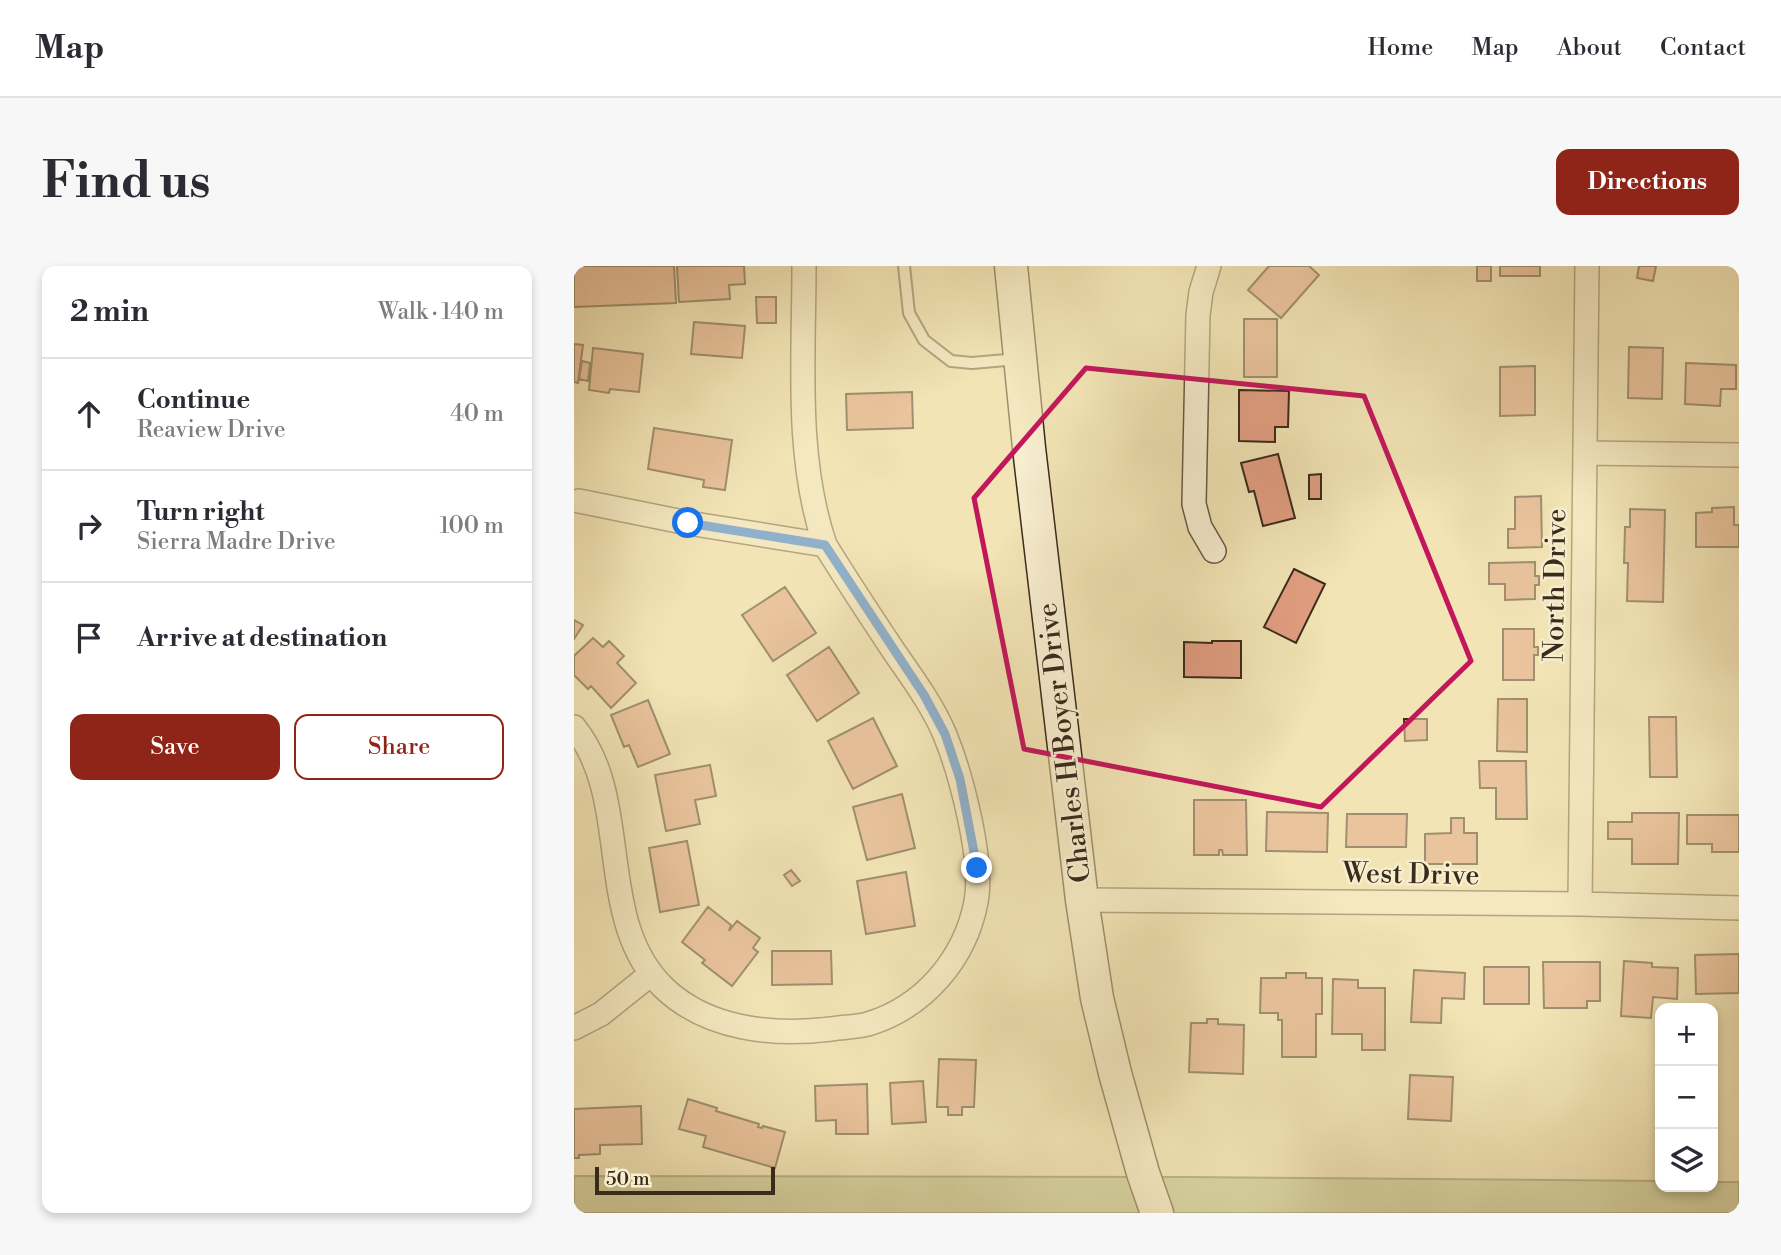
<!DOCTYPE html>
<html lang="en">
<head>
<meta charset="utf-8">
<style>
	body { margin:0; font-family:"Libre Bodoni",serif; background:#f7f7f7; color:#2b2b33 }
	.controls { position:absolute; right:21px; bottom:21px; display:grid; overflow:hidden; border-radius:14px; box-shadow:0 4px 10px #0003 }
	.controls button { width:63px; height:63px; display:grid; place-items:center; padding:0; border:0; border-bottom:2px solid #e1e1e2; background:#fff; color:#2b2b33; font:35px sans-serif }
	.scale { position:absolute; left:21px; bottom:18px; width:180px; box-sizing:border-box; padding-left:7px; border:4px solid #3a2b1b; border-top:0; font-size:19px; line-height:24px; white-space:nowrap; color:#3a2b1b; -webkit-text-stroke:5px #f7edcf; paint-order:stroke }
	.stop { position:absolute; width:21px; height:21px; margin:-16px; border:5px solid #1a73e8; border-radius:50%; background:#fff }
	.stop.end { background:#1a73e8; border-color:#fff; box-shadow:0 2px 7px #0008 }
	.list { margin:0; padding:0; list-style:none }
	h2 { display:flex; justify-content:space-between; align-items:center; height:91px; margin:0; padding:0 28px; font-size:30px }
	h2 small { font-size:23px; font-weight:400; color:#7c7c81 }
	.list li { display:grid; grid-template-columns:46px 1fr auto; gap:21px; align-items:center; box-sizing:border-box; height:112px; padding:0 28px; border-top:2px solid #e1e1e2 }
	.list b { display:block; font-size:26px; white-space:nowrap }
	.list p { margin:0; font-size:23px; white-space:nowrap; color:#7c7c81 }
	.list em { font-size:23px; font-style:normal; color:#7c7c81 }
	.actions { display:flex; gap:14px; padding:21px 28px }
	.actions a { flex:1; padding:16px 0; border:2px solid #8f2418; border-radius:14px; text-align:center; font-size:24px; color:#8f2418 }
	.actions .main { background:#8f2418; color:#fff }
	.icon { flex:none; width:38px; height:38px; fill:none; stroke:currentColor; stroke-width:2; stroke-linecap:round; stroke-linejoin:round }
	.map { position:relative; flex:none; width:1165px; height:947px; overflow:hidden; border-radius:14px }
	header { display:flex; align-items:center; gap:42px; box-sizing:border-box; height:98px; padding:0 35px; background:#fff; border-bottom:2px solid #e1e1e2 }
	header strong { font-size:33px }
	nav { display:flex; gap:38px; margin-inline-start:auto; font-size:24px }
	.intro { display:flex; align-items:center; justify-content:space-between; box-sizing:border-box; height:168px; padding:0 42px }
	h1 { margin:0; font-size:49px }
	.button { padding:18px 32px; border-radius:14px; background:#8f2418; color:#fff; font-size:24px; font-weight:700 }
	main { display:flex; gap:42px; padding:0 42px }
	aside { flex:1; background:#fff; border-radius:14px; box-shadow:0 4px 10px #0003 }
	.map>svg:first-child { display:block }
	.green { fill:#bac48e; stroke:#7a7854; stroke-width:2 }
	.building { fill:#e19e81; stroke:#3a2b1b; stroke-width:2 }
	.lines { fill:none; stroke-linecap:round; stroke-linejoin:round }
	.lane-casing { stroke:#685942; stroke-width:14 }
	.street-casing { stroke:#685942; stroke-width:26 }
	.secondary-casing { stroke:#3a2b1b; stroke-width:35 }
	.lane { stroke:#f7edcf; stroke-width:10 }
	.street { stroke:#f7edcf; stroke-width:23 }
	.secondary { stroke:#f7edcf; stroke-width:32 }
	.route { stroke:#1a73e8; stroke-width:9 }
	.marked { fill:none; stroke:#c2185b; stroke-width:5; stroke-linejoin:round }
	.labels { text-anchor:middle; stroke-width:5; stroke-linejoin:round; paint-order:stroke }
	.street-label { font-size:28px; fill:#3a2b1b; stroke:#f7edcf }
</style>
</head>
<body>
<header>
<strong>Map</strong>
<nav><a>Home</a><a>Map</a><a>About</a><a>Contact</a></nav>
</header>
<div class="intro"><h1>Find us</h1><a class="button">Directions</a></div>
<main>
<aside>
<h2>2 min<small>Walk · 140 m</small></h2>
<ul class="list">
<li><svg class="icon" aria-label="ahead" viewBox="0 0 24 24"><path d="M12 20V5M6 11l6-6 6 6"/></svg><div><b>Continue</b><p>Reaview Drive</p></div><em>40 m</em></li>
<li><svg class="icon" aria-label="right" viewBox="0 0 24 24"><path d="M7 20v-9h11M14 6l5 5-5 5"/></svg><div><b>Turn right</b><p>Sierra Madre Drive</p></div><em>100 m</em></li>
<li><svg class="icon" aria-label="arrive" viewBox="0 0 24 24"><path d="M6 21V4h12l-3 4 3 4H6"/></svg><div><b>Arrive at destination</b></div></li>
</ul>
<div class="actions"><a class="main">Save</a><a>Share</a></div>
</aside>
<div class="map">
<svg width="1165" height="947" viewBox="0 0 1165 947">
	<rect width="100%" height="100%" fill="#f2e4b5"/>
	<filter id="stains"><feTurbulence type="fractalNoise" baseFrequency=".00286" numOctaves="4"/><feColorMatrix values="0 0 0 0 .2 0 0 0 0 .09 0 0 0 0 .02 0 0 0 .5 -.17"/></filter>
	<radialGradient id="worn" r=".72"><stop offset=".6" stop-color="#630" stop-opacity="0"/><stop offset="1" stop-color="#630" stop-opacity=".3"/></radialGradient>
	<path class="green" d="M0,910L614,911L1086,915V921H1139V916H1165V947H0Z"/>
	<path class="building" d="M0,0H100L102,37L0,41Z
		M103,0H170L171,18L155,19L156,33L105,36Z
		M695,0H735L745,9L707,52L674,24Z
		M903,0H917V15H903Z
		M926,0H966V10H926Z
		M1065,0H1082L1079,15L1063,12Z
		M182,31H202V57H183Z
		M670,53H703V111H670Z
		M120,56L171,60L168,92L117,88Z
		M0,78L9,79L4,117L0,116Z
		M1055,81L1089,82L1088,133L1054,132Z
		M19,82L69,88L65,126L36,123L35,127L15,124Z
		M8,95L16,97L14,115L5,113Z
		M1112,97L1162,99V123H1147L1146,140L1111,138Z
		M961,100V149L926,150V101Z
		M665,124L715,125L714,161H701V176L665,175Z
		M338,126L339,162L273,164L272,128Z
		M80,162L158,174L151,224L129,221L130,214L74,203Z
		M704,188L721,252L689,260L680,225L675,226L667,197Z
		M747,208V233H735V209Z
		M967,230L968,281L934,282V263H941V231Z
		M1160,241V259H1165V281H1122V247L1138,246V242Z
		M1056,243L1091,244L1089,336L1053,335L1054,297H1050L1051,261H1056Z
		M961,296V310H965V319H961V333L931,334V318H915V297Z
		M720,303L751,318L722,377L690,361Z
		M211,321L242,367L199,395L168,349Z
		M0,354L9,359L0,373Z
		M929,363H960V381H964V389H960V414H929Z
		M19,372L29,381L35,375L50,390L43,397L62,417L37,442L17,420L14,423L0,409V390Z
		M638,375H667V412L610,411V376L638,377Z
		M255,381L285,427L243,455L213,409Z
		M924,433H953V486L923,485Z
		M74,434L96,488L64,501L55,479L50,481L37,449Z
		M1075,451H1102L1103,511H1076Z
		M299,452L323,500L279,523L254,475Z
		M830,453H853V474L831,475Z
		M905,495H952L953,553H922V522H906Z
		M136,499L142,530L121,534L126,558L92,565L81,509Z
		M328,528L341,582L293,594L279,541Z
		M620,534H672L673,589H649L648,584H645V589H620Z
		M693,546L754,547L753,586L692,585Z
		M1058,547H1105L1104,598H1058V573H1034V556H1058Z
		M773,548H833L832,581H772Z
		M1113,549H1165V586H1138V578H1113Z
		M877,552H890V567H903V598H851V568L877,567Z
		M113,575L125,639L86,646L75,582Z
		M217,604L226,615L218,620L210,609Z
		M332,606L341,660L292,668L283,615Z
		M134,641L157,659L155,665L163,655L186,672L179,682L184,686L158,720L128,697L131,694L108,676Z
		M198,685H257L258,718L198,719Z
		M1165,688V727L1122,728L1121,689Z
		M1050,695L1078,697V701L1104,702L1103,733L1079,731L1077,752L1047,750Z
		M969,696H1026V735H1013V742H970Z
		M910,701H955V738H910Z
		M840,704L891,707L890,733L868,732L867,757L837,756Z
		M712,707H732V712H748V748H742V791H708V754H704V747H686L687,712H712Z
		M759,713L784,714V722H811V784H788V768H758Z
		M633,753H644V758L670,759L669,808L615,806L617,757H633Z
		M365,793L402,794L400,841H388V849H374V841H363Z
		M836,809L879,811L877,855L834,853Z
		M349,815L352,856L318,858L316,817Z
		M293,818L294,868H262V854L242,855L241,820Z
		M114,833L143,842L142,845L185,858L184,861L188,862L189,860L211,866L201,902L129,881L132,870L105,863Z
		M67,840L68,878L26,879V888L5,889V892H0V843Z"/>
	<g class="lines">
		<g class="lane-casing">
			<path id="lane" d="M330,0L335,47L350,74L377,95L398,97L444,93"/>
		</g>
		<g class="street-casing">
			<path id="street" d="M635,0L627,26L624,49L620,238L626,261L640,285
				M1011,187L1165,189
				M5,235L114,257L251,279
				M0,461C60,534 19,655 91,723C135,764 200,770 257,763C269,761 283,761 294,758C350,741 391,693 402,636C410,595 387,508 371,469C359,440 339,413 321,387C297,351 274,316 251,279C221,191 230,92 230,0
				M508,634L1006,638L1165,642
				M1006,638L1013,0
				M0,762L27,748L77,708"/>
		</g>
		<g class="secondary-casing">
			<path id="secondary" d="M437,0L455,182L508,634L523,732L541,807L569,907L583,947"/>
		</g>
		<use href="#lane" class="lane"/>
		<use href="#street" class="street"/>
		<use href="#secondary" class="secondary"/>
	</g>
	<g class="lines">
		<path class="route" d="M114,257L251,279L350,429L371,468L386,513L403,602"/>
	</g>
	<path d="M0 0H1165V947H0ZM512,102L790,130L897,395L747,541L450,483L400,232Z" fill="#f2e4b5" fill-opacity=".55" fill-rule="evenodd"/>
	<path class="marked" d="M512,102L790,130L897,395L747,541L450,483L400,232Z"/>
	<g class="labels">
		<g class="street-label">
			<text transform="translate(980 319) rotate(-89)" y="10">North Drive</text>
			<text transform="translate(489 477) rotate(-97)" y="10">Charles H Boyer Drive</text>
			<text transform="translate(837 607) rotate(1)" y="10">West Drive</text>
		</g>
	</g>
	<rect width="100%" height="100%" filter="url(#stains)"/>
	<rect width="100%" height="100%" fill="url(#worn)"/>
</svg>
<div class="controls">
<button>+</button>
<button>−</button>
<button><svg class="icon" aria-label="layers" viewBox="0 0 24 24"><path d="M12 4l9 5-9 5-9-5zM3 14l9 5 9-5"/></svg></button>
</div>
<div class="scale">50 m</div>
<div class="stop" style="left:114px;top:257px"></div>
<div class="stop end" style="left:403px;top:602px"></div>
</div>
</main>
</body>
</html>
